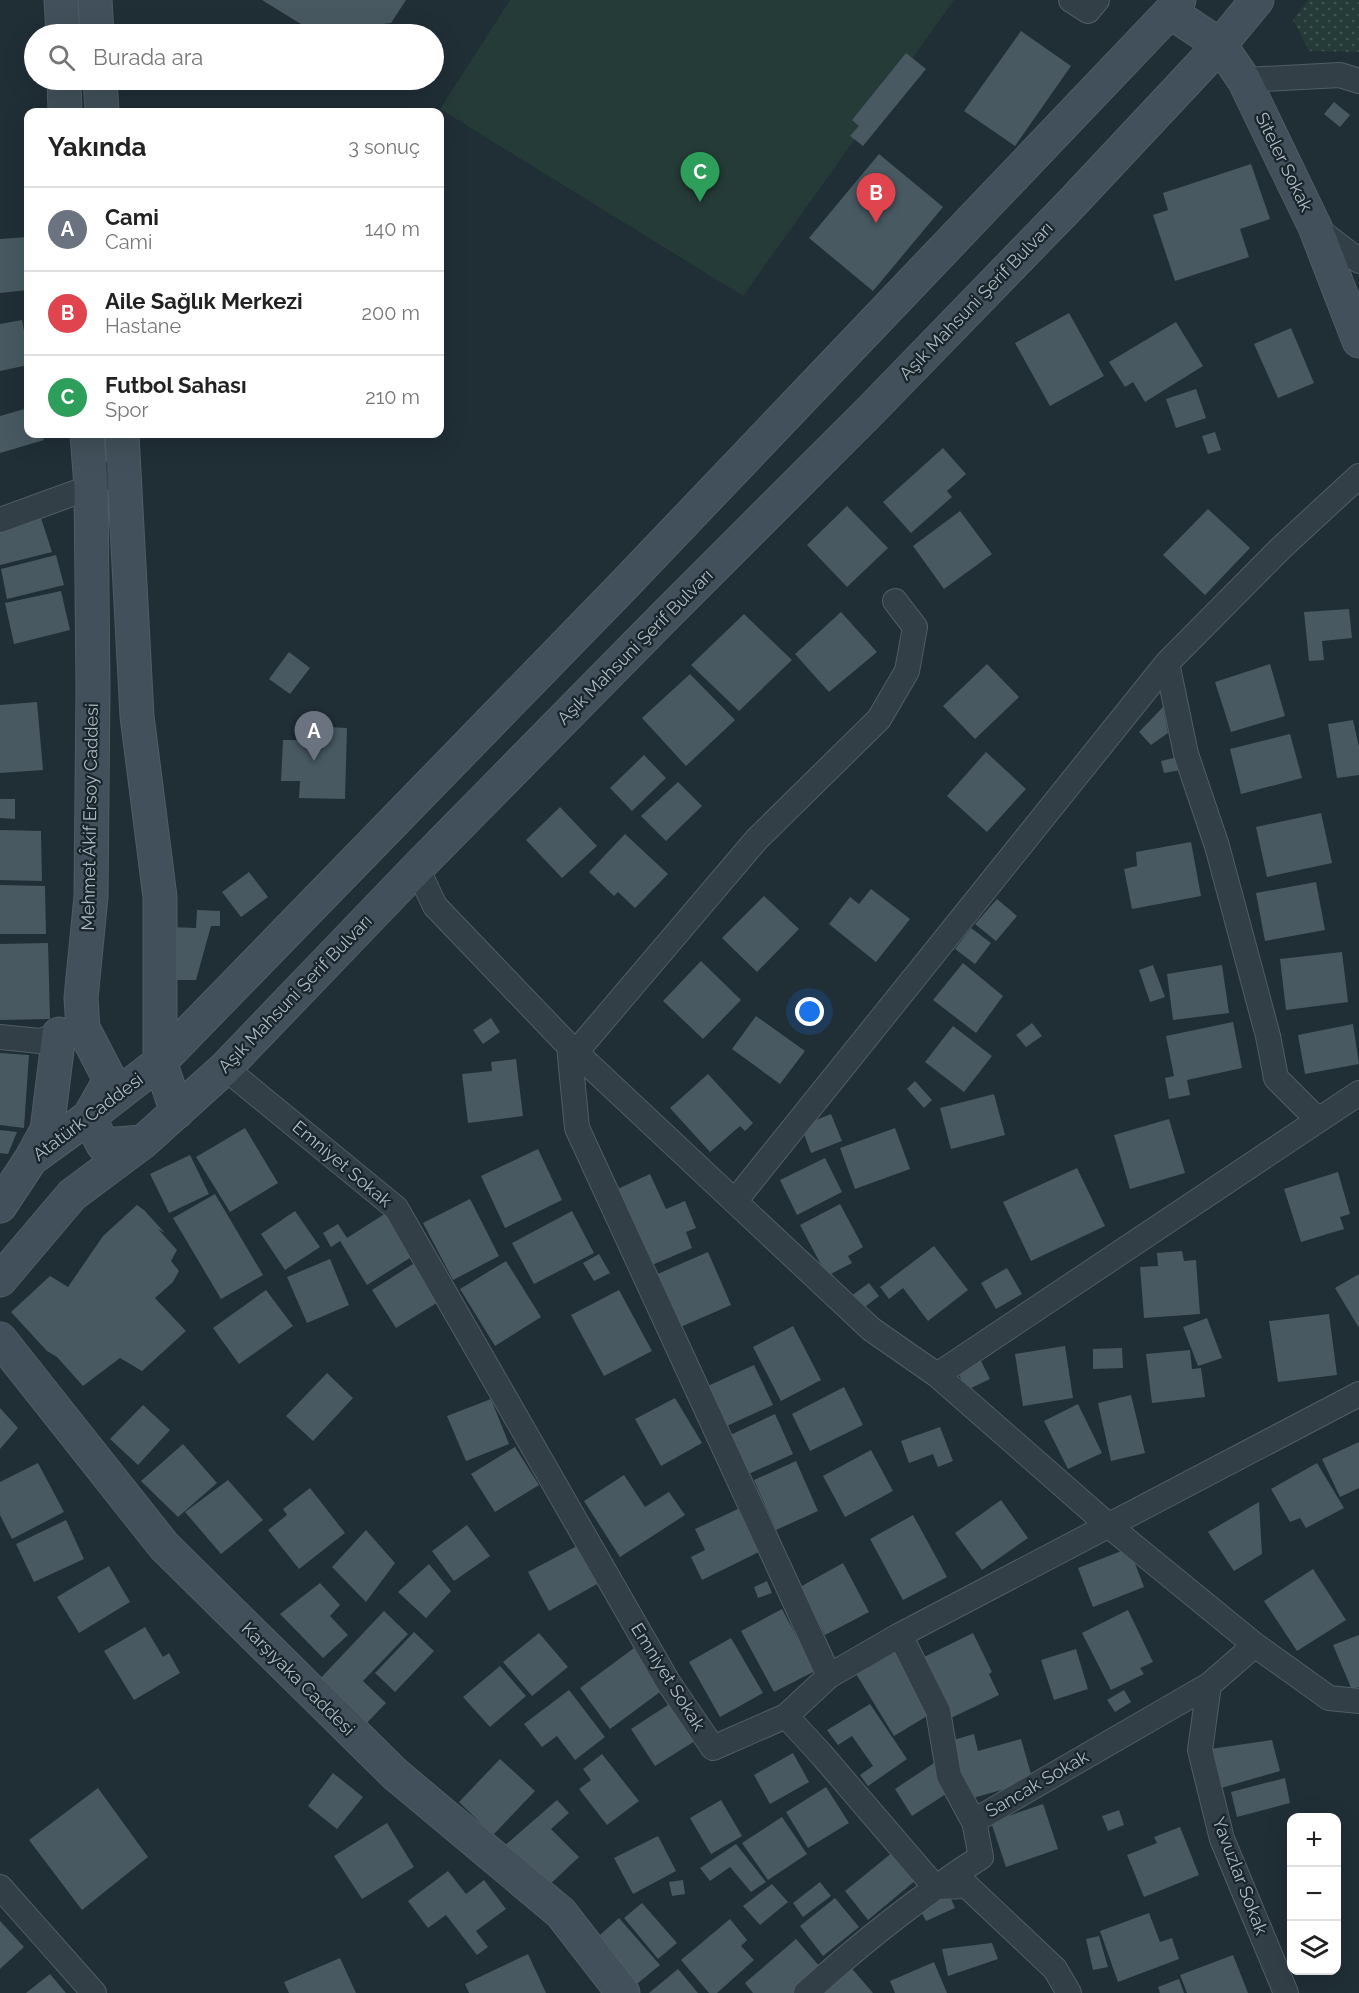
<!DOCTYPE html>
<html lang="tr">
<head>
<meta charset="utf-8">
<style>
	body { margin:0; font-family:Raleway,sans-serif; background:#f6f6f6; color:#222 }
	.controls { position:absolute; right:18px; bottom:18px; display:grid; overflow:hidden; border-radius:12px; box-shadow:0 6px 24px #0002 }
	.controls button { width:54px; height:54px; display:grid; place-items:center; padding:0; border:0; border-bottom:2px solid #e0e0e0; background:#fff; color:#222; font:30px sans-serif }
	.you { position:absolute; left:810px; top:1012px; width:21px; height:21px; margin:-15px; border:4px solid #fff; border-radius:50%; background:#1a73e8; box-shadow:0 0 0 9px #1a73e833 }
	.badge { display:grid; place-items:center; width:39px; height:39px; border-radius:50%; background:#0b8043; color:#fff; font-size:20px; font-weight:700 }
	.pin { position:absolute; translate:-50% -50px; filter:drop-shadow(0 2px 3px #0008) }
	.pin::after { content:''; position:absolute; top:32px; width:21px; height:18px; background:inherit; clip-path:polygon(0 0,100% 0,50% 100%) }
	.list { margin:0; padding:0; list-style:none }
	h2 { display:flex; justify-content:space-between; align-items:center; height:78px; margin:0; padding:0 24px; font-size:26px }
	h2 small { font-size:20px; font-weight:400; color:#767676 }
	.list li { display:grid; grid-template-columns:39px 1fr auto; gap:18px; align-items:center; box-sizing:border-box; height:84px; padding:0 24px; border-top:2px solid #e0e0e0 }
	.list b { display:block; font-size:22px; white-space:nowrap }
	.list p { margin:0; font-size:20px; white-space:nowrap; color:#767676 }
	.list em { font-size:20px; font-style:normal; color:#767676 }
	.icon { flex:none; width:33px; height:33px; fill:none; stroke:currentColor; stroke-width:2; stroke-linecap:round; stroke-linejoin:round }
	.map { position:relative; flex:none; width:1359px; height:1993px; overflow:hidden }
	.search { position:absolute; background:#fff; box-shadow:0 6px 24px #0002; left:24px; top:24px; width:420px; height:66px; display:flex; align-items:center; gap:15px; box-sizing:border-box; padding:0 21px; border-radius:33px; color:#767676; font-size:22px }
	.panel { position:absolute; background:#fff; box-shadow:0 6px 24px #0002; left:24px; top:108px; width:420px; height:330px; border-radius:12px }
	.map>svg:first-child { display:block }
	.green { fill:#253b37 }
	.park { fill:url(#park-dots) }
	.building { fill:#485962 }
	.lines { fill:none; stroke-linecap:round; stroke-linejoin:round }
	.street-casing { stroke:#515d65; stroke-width:26 }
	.secondary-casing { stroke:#515d65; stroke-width:35 }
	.street { stroke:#333f47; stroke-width:24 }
	.secondary { stroke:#41505a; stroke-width:33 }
	.labels { text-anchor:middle; stroke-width:4.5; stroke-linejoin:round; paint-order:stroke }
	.street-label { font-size:18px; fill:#adbbc4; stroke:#19242b }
</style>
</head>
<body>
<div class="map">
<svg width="1359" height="1993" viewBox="0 0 1359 1993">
	<defs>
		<pattern id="park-dots" width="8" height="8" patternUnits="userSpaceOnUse" patternTransform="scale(1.5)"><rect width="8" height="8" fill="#253b37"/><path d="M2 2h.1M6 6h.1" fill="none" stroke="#425552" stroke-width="1.8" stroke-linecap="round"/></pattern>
	</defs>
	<rect width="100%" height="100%" fill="#202e36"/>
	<path class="green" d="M510,0H954L743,296L440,109Z"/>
	<path class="park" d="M1308,0H1359V52L1309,51L1293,20Z"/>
	<path class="building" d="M262,0H406L391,23L353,28L350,32L329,34H317Z
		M1021,31L1071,66L1015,146L964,111Z
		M906,53L926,69L863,146L850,136L859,126L852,120Z
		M1334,102L1350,115L1340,127L1324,114Z
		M879,154L943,207L873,291L809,238Z
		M1251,164L1270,219L1240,229L1249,257L1175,281L1153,215L1168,210L1163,193Z
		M28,237V290L0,293V239Z
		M1069,313L1104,376L1050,406L1015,343Z
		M22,320L28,352V365L0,371V324Z
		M1176,322L1203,366L1145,402L1133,382L1125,387L1109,362Z
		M1291,328L1314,383L1278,398L1254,344Z
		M1196,389L1206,418L1176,428L1166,399Z
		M28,408V434H42L44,440L0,453V416Z
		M1215,432L1221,450L1208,454L1202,436Z
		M943,448L966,474L947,491L952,497L911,533L883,502Z
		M847,506L888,548L847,587L807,545Z
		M1208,509L1250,548L1205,595L1163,555Z
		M960,511L992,554L944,589L913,546Z
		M41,518L52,552L0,565V528Z
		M56,555L64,585L7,599L1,569Z
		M61,591L70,630L14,644L5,603Z
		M1349,609L1352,638L1322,641L1324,660L1309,661L1304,612Z
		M841,612L877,652L829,692L795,654Z
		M744,614L792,660L739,711L691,665Z
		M289,652L310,668L290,694L269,679Z
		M987,664L1019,697L975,739L943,706Z
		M1270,664L1285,716L1231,732L1215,682Z
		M690,674L735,720L686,766L642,718Z
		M37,702L43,770L0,773V705Z
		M1163,707L1168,733L1151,745L1139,732Z
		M1353,720L1359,747V775L1337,778L1328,724Z
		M306,726L347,728L345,799L299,798L300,781H281L283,740H306Z
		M1290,734L1302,778L1241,794L1230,749Z
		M986,752L1026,789L987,832L947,796Z
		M644,755L666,778L632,811L610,788Z
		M1178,757L1181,770L1164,773L1161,761Z
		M678,782L702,806L666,841L641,816Z
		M0,799H15V819L0,818Z
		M560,807L597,846L562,878L526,840Z
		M1321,813L1332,863L1267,877L1256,827Z
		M0,830L41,831L42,881L0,880Z
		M625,834L668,874L635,908L618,892L614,896L589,872Z
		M1191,842L1201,896L1132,909L1124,869L1137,866L1136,852Z
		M249,872L268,897L241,917L222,892Z
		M1316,882L1325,930L1265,941L1256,893Z
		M0,885L45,886L46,934H0Z
		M871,889L910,919L876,962L829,924L850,897L859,904Z
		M764,896L799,929L757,972L722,938Z
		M997,899L1017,916L996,941L975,924Z
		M197,910L220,911V926H211L196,980H165L170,927L196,928Z
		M971,928L991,943L975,964L955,949Z
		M48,943L50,1019L0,1020V944Z
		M1342,952L1348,1002L1286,1010L1280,959Z
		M701,961L741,1000L703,1039L663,1001Z
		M963,963L1003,996L976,1033L933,1000Z
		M1153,965L1165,997L1150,1002L1139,970Z
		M1222,965L1229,1013L1173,1020L1167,974Z
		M756,1016L805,1051L780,1084L732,1049Z
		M491,1018L500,1032L483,1044L473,1030Z
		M1233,1022L1242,1068L1187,1080L1190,1095L1169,1099L1165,1078L1174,1076L1166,1036Z
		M1032,1023L1042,1036L1026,1047L1016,1035Z
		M1353,1024L1359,1064L1305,1074L1298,1035Z
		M953,1026L992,1056L964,1092L925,1062Z
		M0,1053L29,1055L24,1128L0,1125Z
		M516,1059L523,1116L468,1123L462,1074L492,1071L491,1062Z
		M708,1074L753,1123L745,1131L740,1126L710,1152L670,1108Z
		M915,1081L932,1100L924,1108L907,1089Z
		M994,1094L1005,1135L951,1149L940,1108Z
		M831,1114L842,1141L811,1153L801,1126Z
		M1169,1119L1185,1173L1130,1189L1114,1135Z
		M245,1128L278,1183L230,1212L196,1157Z
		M895,1128L910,1169L855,1189L840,1148Z
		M0,1130L17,1132L8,1154L0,1153Z
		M538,1149L562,1200L505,1228L481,1176Z
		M190,1155L209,1194L169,1213L150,1174Z
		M825,1158L842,1192L797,1215L780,1180Z
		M1077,1168L1105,1226L1031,1261L1003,1202Z
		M1338,1172L1350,1214L1340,1217L1344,1229L1301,1242L1284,1189Z
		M650,1174L666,1209L685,1201L696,1228L686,1232L692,1248L645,1268L611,1192Z
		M215,1194L263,1275L221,1299L173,1218Z
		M470,1199L499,1256L453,1280L423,1223Z
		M840,1204L863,1247L848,1256L852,1263L827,1276L800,1225Z
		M137,1205L144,1210L165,1233L158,1229L177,1250L171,1261L179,1271L173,1282L155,1298L186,1331L142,1371L120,1358L83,1386L57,1357L47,1351L11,1312L50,1276L68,1287L103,1236Z
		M295,1211L320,1247L285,1270L261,1234Z
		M572,1211L594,1253L534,1284L512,1243Z
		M386,1213L413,1256L367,1285L340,1241L331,1247L323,1233L338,1224L347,1238Z
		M934,1246L968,1290L928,1321L903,1288L889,1299L880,1287Z
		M1182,1251L1184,1261L1196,1260L1200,1314L1144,1318L1140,1267L1158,1266L1157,1253Z
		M708,1252L731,1305L676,1329L653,1276Z
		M599,1254L610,1273L594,1281L583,1263Z
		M330,1259L349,1305L307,1323L287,1277Z
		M506,1261L541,1317L495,1346L460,1289Z
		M416,1262L440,1301L396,1328L372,1290Z
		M1007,1268L1022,1294L996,1309L981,1283Z
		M1359,1274V1328L1335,1288Z
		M869,1283L879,1296L861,1310L851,1296Z
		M266,1290L293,1326L239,1364L213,1328Z
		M619,1290L652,1351L604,1376L571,1315Z
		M1329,1314L1337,1375L1278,1382L1269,1321Z
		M1207,1318L1222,1358L1198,1366L1183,1327Z
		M793,1326L821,1380L781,1401L753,1347Z
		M1065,1346L1073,1398L1023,1406L1015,1354Z
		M1122,1348L1123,1368L1093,1369V1349Z
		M1190,1350L1192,1369L1201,1368L1205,1397L1152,1403L1146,1354Z
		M979,1357L990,1379L967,1390L956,1369Z
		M754,1365L773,1405L720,1429L701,1389Z
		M327,1373L353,1398L313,1441L286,1416Z
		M844,1387L863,1425L810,1451L792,1414Z
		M1131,1395L1145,1453L1111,1461L1098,1403Z
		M675,1398L702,1443L661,1466L635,1419Z
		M491,1399L509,1444L466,1461L447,1416Z
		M1078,1404L1102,1453L1068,1469L1044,1421Z
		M143,1405L170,1430L138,1465L110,1439Z
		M0,1408L18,1428L0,1449Z
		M775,1414L793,1454L744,1476L726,1437Z
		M940,1427L953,1461L938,1467L933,1454L909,1463L901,1441Z
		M1359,1442V1488L1340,1497L1322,1459Z
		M183,1444L217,1483L178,1517L141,1481Z
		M515,1447L539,1485L495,1512L471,1474Z
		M871,1450L893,1491L845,1517L823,1476Z
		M796,1461L818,1511L776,1530L754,1480Z
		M38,1463L64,1512L12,1539L0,1515V1482Z
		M1317,1463L1344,1508L1306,1528L1300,1518L1290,1522L1271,1489Z
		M624,1475L645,1507L669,1492L685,1515L620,1557L584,1501Z
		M228,1480L263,1520L221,1554L185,1512Z
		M310,1488L345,1533L299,1569L268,1530L287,1515L283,1509Z
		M1001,1500L1028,1538L982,1570L955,1533Z
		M1259,1502L1262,1554L1234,1571L1208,1532Z
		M740,1508L761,1551L702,1580L691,1557L705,1550L695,1529Z
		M913,1515L947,1577L903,1600L870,1539Z
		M66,1520L84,1559L34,1582L16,1544Z
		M467,1525L490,1556L454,1581L432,1551Z
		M366,1530L395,1563L366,1602L332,1567Z
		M577,1546L597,1584L549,1611L528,1572Z
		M1129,1548L1144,1587L1093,1607L1078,1568Z
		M843,1563L869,1612L825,1635L800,1587Z
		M429,1564L451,1591L426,1618L398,1592Z
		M109,1566L130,1602L79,1633L57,1597Z
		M1313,1569L1346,1620L1297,1651L1264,1601Z
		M767,1581L772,1593L758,1598L754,1587Z
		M320,1583L340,1605L330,1616L348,1635L323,1658L280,1614Z
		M782,1609L815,1671L774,1692L741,1631Z
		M1128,1610L1153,1662L1140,1668L1144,1674L1111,1690L1082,1633Z
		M384,1611L408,1634L363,1681L386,1703L360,1730L316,1683Z
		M145,1627L163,1657L169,1653L180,1673L134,1700L104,1651Z
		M414,1632L434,1651L395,1692L375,1673Z
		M539,1633L568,1667L532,1696L503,1662Z
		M973,1633L992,1672L989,1674L999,1695L951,1718L922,1658Z
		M1359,1635V1687L1352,1690L1333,1645Z
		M731,1638L763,1693L720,1717L689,1662Z
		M634,1648L664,1689L610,1729L580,1688Z
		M1076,1649L1088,1689L1054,1700L1041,1660Z
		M894,1651L932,1713L894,1736L856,1674Z
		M500,1666L526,1696L490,1727L463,1697Z
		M569,1690L605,1737L575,1760L557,1736L542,1747L524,1724Z
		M1124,1690L1131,1702L1115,1712L1107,1700Z
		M671,1703L695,1741L655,1766L631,1729Z
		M870,1704L907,1759L868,1786L860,1775L873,1766L852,1736L838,1745L827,1730Z
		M974,1734L978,1751L1021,1739L1033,1781L966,1800L950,1741Z
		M1272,1740L1280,1771L1221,1788L1210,1749Z
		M793,1753L809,1782L770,1804L754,1775Z
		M602,1754L639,1801L607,1825L579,1789L591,1780L583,1769Z
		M500,1759L535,1791L493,1835L459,1802Z
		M934,1763L952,1790L912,1816L895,1789Z
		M333,1773L363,1797L337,1829L308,1806Z
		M1285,1778L1290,1803L1237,1817L1231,1792Z
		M826,1787L849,1823L808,1848L786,1812Z
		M98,1788L148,1857L82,1910L29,1840Z
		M557,1800L569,1813L551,1829L579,1857L544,1890L503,1847Z
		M721,1800L742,1836L711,1854L690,1818Z
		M1043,1804L1058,1849L1006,1867L991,1822Z
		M1119,1810L1124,1825L1108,1831L1102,1816Z
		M782,1817L807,1854L768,1880L742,1843Z
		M387,1823L414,1867L362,1899L334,1856Z
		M1180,1827L1199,1875L1144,1897L1127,1855L1157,1843L1154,1837Z
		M658,1836L676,1871L633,1894L614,1858Z
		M736,1844L766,1882L751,1892L730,1867L710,1881L700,1868Z
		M893,1852L916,1880L868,1920L845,1891Z
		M448,1871L466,1894L484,1880L506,1909L476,1931L488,1947L477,1955L446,1915L428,1928L408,1901Z
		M683,1880L685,1894L672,1896L669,1882Z
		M820,1882L831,1896L803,1917L793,1903Z
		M772,1884L788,1902L760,1925L743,1906Z
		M949,1894L955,1908L926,1921L919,1908Z
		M835,1898L859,1927L823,1956L800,1926Z
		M642,1903L677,1943L658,1959L624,1918Z
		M1149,1913L1160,1942L1172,1938L1179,1959L1118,1982L1100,1931Z
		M619,1918L660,1965L632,1988L592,1942Z
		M730,1919L747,1940L741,1946L754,1960L717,1993H709L681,1960Z
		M0,1921L24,1947L0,1969Z
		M1099,1936L1108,1967L1093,1970L1086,1939Z
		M796,1939L821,1968L793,1993H753L745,1983Z
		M992,1943L998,1959L948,1976L942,1949Z
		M528,1954L546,1993H469L465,1984Z
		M1233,1955L1248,1993H1187L1180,1975Z
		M340,1958L356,1993H289L284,1982Z
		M934,1962L947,1993H895L890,1981Z
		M848,1964L873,1993H816Z
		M678,1969L698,1993H649Z
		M50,1974L66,1993H26Z
		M1179,1979L1184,1993H1160L1158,1987Z"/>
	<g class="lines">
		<g class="street-casing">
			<path id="street" d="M1071,0L1088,11L1097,0
				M1244,80L1340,75L1359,81
				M1316,228L1359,261
				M0,520L91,487L124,464
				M1167,663L1186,754L1217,846L1268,1036L1276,1078L1317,1119
				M417,868L435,906L569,1046L871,1329L937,1375L1108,1525L1255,1645L1329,1698L1359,1701
				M0,1037L40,1041L72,1031
				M576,1052L757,839L879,719L907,671L915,627L895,601
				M225,1068L396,1208L668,1682L713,1748L786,1716L829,1676L577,1128L569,1046
				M735,1201L1167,663L1281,548L1359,476
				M937,1375L1359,1093
				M900,1635L938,1711L949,1776L975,1824
				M829,1676L900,1635L1359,1394
				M1209,1685L1200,1750L1222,1839L1286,1993
				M786,1716L821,1754L935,1887L967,1886L1055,1969L1069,1993
				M0,1887L94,1993
				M806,1993C861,1943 919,1897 981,1857L974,1821L1209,1685L1255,1645"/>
		</g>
		<g class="secondary-casing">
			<path id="secondary" d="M61,0L63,34
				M95,0L97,34
				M1170,12L1220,45L1244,80L1315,227L1359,341
				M64,80L65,112
				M100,80L102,112
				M87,434L91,487L93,688L91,897L81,998L83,1028L110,1080L89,1117L103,1145L143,1142
				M122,434L137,716L160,897V1062L177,1112
				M31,1159L47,1130L59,1034
				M0,1206L31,1159L89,1117L160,1062L623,586L1170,12L1179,0
				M0,1280L72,1195L143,1142L225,1068L417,868L665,616L872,409L1072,203L1220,45L1257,0
				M0,1339L164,1546L395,1774L561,1913L623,1993"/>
		</g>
		<use href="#street" class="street"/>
		<use href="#secondary" class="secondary"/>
	</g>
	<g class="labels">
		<g class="street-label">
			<text transform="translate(1284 162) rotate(64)" y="6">Siteler Sokak</text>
			<text transform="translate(976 301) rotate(-46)" y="6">Aşık Mahsuni Şerif Bulvarı</text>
			<text transform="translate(635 647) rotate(-45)" y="6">Aşık Mahsuni Şerif Bulvarı</text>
			<text transform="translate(90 817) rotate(-89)" y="6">Mehmet Âkif Ersoy Caddesi</text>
			<text transform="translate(295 994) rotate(-46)" y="6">Aşık Mahsuni Şerif Bulvarı</text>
			<text transform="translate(88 1117) rotate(-37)" y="6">Atatürk Caddesi</text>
			<text transform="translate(342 1164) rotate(40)" y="6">Emniyet Sokak</text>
			<text transform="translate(668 1677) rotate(58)" y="6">Emniyet Sokak</text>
			<text transform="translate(298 1679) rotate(45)" y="6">Karşıyaka Caddesi</text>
			<text transform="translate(1037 1784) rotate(-30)" y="6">Sancak Sokak</text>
			<text transform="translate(1240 1876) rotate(69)" y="6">Yavuzlar Sokak</text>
		</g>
	</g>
</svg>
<div class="controls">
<button>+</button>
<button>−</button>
<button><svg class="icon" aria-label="layers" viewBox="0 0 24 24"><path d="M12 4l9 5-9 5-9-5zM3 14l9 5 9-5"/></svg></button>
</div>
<div class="you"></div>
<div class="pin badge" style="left:314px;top:761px;background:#6b7280">A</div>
<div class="pin badge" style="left:876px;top:223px;background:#e0444e">B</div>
<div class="pin badge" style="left:700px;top:202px;background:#2e9e5b">C</div>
<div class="search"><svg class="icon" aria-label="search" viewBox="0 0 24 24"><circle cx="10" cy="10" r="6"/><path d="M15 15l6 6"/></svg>Burada ara</div>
<section class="panel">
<h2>Yakında<small>3 sonuç</small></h2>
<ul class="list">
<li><span class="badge" style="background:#6b7280">A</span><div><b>Cami</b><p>Cami</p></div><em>140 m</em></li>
<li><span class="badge" style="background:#e0444e">B</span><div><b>Aile Sağlık Merkezi</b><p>Hastane</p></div><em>200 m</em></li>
<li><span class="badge" style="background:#2e9e5b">C</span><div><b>Futbol Sahası</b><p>Spor</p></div><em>210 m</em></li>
</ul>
</section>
</div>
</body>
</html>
